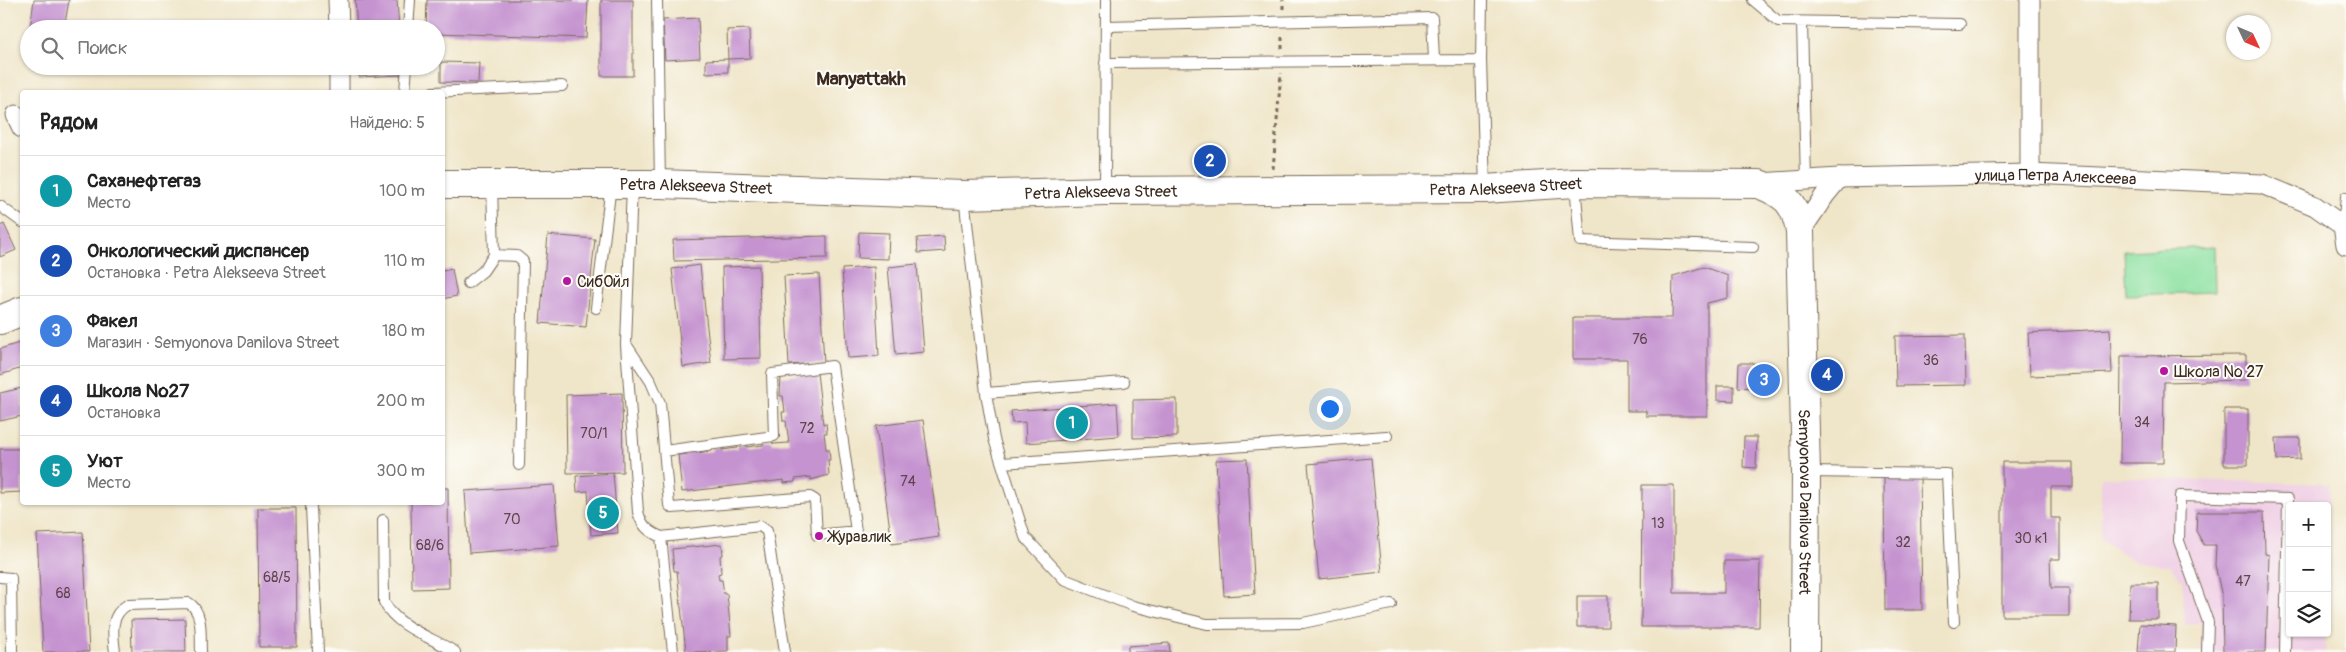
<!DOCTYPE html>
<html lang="ru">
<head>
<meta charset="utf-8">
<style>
	body { margin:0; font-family:Pangolin,sans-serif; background:#f2f2f2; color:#222 }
	.controls { position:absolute; right:15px; bottom:15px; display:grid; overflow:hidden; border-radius:5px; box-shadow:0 1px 4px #0004 }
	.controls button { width:45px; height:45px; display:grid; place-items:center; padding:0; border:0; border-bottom:1px solid #e0e0e0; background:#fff; color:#222; font:25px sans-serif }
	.compass { position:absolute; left:2226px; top:15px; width:45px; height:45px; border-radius:50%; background:#fff; box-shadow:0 1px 4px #0004; rotate:134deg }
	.you { position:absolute; left:1329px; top:408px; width:18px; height:18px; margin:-12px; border:4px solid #fff; border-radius:50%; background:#1a73e8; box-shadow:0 0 0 8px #1a73e833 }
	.badge { display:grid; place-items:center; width:32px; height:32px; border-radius:50%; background:#7c3aed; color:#fff; font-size:16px; font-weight:700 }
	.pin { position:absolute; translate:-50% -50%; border:2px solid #fff; box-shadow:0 1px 5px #0006 }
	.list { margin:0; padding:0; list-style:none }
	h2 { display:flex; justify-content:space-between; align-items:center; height:65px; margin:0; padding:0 20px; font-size:21px }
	h2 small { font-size:16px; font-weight:400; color:#767676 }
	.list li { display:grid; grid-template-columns:32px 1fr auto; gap:15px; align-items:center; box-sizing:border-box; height:70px; padding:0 20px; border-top:1px solid #e0e0e0 }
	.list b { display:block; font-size:19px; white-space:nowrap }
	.list p { margin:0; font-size:16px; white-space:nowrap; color:#767676 }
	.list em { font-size:16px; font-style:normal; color:#767676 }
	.icon { flex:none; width:28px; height:28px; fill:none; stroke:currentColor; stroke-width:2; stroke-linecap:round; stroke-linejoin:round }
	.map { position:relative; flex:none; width:2346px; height:652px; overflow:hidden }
	.search { position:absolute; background:#fff; box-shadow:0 1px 4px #0004; left:20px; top:20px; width:425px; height:55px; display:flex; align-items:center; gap:12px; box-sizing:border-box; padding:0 18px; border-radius:28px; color:#767676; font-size:19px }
	.panel { position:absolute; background:#fff; box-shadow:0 1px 4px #0004; left:20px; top:90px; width:425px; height:415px; border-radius:5px }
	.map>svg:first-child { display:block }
	.built { fill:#f0d0e5 }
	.green { fill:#8de1a2; stroke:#648660 }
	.building { fill:#c593d0 }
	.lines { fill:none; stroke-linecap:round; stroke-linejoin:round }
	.lane-casing { stroke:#7a6b5a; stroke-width:12 }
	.street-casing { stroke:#7a6b5a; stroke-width:21 }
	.secondary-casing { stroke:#7a6b5a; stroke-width:30 }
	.path { stroke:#7a6b5a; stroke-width:3; stroke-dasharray:4 4; stroke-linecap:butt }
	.lane { stroke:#fff; stroke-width:10 }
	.street { stroke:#fff; stroke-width:19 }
	.secondary { stroke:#fff; stroke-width:28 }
	.poi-dot { fill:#b5179e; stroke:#fdfcf7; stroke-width:2 }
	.labels { text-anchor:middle; stroke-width:4; stroke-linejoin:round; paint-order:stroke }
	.number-label { font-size:14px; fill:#5e444a }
	.street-label { font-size:16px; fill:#3b2a1e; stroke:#fdfcf7 }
	.poi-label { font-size:16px; fill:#3b2a1e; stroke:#fdfcf7; text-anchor:start }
	.quarter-label { font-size:19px; font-weight:bold; fill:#3b2a1e; stroke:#fdfcf7 }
</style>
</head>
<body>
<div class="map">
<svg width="2346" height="652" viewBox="0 0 2346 652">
	<rect width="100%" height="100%" fill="#fdfcf7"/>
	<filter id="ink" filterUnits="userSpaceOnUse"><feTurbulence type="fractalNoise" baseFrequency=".02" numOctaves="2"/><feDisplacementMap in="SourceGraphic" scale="10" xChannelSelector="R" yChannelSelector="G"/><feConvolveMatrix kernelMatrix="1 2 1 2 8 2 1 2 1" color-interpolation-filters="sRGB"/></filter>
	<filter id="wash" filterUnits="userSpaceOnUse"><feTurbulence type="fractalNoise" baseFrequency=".0096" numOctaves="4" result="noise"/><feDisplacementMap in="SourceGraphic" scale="20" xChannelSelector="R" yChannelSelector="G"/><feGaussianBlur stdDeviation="1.12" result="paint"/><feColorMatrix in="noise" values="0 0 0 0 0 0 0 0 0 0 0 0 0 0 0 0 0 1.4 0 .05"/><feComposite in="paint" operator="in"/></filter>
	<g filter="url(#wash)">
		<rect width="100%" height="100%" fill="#efe5c8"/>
		<path class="built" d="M2101,477L2329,484L2327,566V506H2290V633H2326L2325,652H2201V622L2185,625L2182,581L2169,566L2134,561L2101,539Z"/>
		<path class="green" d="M2214,247L2215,292L2126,295L2124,251Z"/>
		<g id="blocks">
			<path class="building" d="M34,0H69L64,29H30Z
				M355,0H397L399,29H357Z
				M427,0H588L586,38L436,33V29H426Z
				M601,0H633V76H601Z
				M698,18L700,58L665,60L663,20Z
				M749,29L750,58L728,59L727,30Z
				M728,59V72L706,73V60Z
				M441,62L479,63L478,83L441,82Z
				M358,66H400L401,75L359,77Z
				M4,224L16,250L0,257V226Z
				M859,232L889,233L888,259L858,258Z
				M548,235L595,239L586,327L540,323Z
				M827,236V258L674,261L673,240Z
				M944,236L945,251L918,253L917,238Z
				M917,264L924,352L896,355L888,267Z
				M700,265L711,363L683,367L672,269Z
				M759,266L761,358L724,359L722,267Z
				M874,267L879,356L848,358L842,269Z
				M1704,267L1728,276V298L1707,303V416H1646V411H1627V359H1573V318H1672L1673,276Z
				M452,269L457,296L442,299V271Z
				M819,274L824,363L789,365L784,276Z
				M2110,329L2112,373L2030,376L2028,333Z
				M1965,335L1966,385L1896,386L1895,336Z
				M22,342V368L0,375V349Z
				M2246,355V380L2164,382L2163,463H2120L2121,356Z
				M1739,363H1754L1753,388L1738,387Z
				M1756,366H1773V394L1755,393Z
				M817,373L823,424L826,423L827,433H824L826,449H829L830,460H828L829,475L811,480V477L795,479V482L784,483V480L682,492L678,455L687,454V451L696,450V453L712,451V448L722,447V450L738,448L737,445L747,444V447L763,445V442L772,441L773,444L789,443L786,421H783L782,412H785L783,396H780L781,377Z
				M1717,386H1734V401L1717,400Z
				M22,388V416L0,421V393Z
				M622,393L623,472L567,473L566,395Z
				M1177,399V437L1133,438V400Z
				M1117,403L1119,436L1026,443L1025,422L1012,423L1011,411Z
				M2224,409H2248V465H2224Z
				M923,420L939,537L892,544L876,426Z
				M1744,437H1757L1756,468L1743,467Z
				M2276,438H2300V459L2277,460Z
				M0,449H22V492L0,493Z
				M1371,458L1382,572L1319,579L1308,464Z
				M1247,459L1255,594L1224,596L1216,460Z
				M2002,462H2073V487H2051V518H2060V559H2050L2051,588H2069V616H2002Z
				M613,473L618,533L591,535L588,491L577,492L576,476Z
				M1920,474L1922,610H1885L1884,475Z
				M554,485L559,546L469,553L465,491Z
				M1642,485H1674V593H1724V561H1760L1759,627H1641Z
				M442,488H448L449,588L412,589L411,502H442Z
				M258,508H296L297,647H259Z
				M2197,512H2264L2265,554L2269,555L2266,652H2223L2222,597L2215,565L2216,545H2204L2196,531Z
				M83,532L89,652H43L37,534Z
				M722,544L723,555L720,556L721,573L718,574L719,580H722L724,594H727L731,636H728V651L686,652L677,571H674L672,549Z
				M2130,583H2158V619H2129Z
				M1577,596H1608V627H1577Z
				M185,619L186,652H132L131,620Z
				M2140,624L2176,626L2175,652H2138Z
				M1169,643L1170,652H1128V646Z"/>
		</g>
	</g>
	<g filter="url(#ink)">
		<use href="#blocks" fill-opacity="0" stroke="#7a6b5a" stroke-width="1"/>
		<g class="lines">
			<g class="lane-casing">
				<path id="lane" d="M657,0L660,183
					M1482,0L1481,60L1485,189
					M1753,0L1778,21L1960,24
					M1802,23L1806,181
					M1106,26L1432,18L1434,59
					M408,29L410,0
					M1105,63L1481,60
					M405,92L407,66
					M433,92L562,86
					M1575,184L1580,241L1753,247
					M632,186L626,344L651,382L660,403L669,505L672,508L810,497L815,500L817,535L856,531L832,366L772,374L774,436L664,451
					M1105,190L1106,0
					M964,196L986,393L994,439L1025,537L1064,579L1133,606L1207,624L1303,623L1391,604
					M0,206L22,222
					M2343,226L2346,197
					M494,255L517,256L523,261L519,465
					M468,283L483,271L494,255L492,185
					M596,308L611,185
					M626,345L638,512C642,526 648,531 661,537L673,652
					M986,393L1124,382
					M1002,463L1387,436
					M1807,472L1947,474L1954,622
					M311,507L318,652
					M383,520L384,602C397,628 432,637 455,652
					M661,537L760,526L767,531L785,652
					M0,577L11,578L12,652
					M115,652C113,634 109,616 127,605L189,603C204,613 200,636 201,652
					M2207,652L2208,622L2179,541L2180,496L2288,499L2285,652"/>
			</g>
			<g class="street-casing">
				<g id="street">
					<path d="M338,0L339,29"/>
					<path d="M339,66V92"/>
					<path d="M16,115L22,128"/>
					<path d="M2030,174V0"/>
					<path id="s1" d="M1760,183L1839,178L2030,174L2262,184L2315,206L2343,226L2346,245"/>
					<path d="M1800,232L1825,195L1839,178"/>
				</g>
			</g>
			<g class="secondary-casing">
				<g id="secondary">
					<path id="s2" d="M442,184H660L964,195L1105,191L1485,189L1575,183L1759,184C1786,195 1795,202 1800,232L1806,472L1805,652"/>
					<path d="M0,320L22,311"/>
				</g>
			</g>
			<path class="path" d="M1283,9V0
				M1282,49V33
				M1273,169L1281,73"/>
			<use href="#lane" class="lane"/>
			<use href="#street" class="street"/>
			<use href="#secondary" class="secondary"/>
		</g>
	</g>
	<g class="poi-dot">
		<circle cx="567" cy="281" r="5"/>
		<circle cx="2164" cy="371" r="5"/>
		<circle cx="819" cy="536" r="5"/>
	</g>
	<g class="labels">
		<g class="number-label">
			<text x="1640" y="344">76</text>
			<text x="1931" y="365">36</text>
			<text x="2142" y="427">34</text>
			<text x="807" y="433">72</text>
			<text x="594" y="438">70/1</text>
			<text x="908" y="486">74</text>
			<text x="512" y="524">70</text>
			<text x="1658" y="528">13</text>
			<text x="2031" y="543">30 к1</text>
			<text x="1903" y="547">32</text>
			<text x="430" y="550">68/6</text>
			<text x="277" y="582">68/5</text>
			<text x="2243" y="586">47</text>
			<text x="63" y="598">68</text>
		</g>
		<g class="street-label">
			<text dy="6" stroke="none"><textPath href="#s1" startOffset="296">улица Петра Алексеева</textPath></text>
			<text dy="6" stroke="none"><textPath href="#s2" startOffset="254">Petra Alekseeva Street</textPath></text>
			<text dy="6" stroke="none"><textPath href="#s2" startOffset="1064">Petra Alekseeva Street</textPath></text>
			<text dy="6" stroke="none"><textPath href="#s2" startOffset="659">Petra Alekseeva Street</textPath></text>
			<text dy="6" stroke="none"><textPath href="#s2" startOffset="1655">Semyonova Danilova Street</textPath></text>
		</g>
		<g class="poi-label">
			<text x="577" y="287">СибОйл</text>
			<text x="2174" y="377">Школа № 27</text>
			<text x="829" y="542">Журавлик</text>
		</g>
		<g class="quarter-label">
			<text x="861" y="85">Manyattakh</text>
		</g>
	</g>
</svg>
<div class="controls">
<button>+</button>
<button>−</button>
<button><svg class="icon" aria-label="layers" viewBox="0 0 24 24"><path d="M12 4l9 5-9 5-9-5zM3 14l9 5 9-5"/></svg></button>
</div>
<svg class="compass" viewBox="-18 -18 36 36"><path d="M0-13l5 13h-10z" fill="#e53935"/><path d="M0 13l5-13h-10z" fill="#767676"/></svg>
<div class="you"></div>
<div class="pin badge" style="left:1072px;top:423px;background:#0f9aa8">1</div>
<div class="pin badge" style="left:1210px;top:161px;background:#1a4fb4">2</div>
<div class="pin badge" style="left:1764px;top:380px;background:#3f7fe0">3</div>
<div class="pin badge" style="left:1827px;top:375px;background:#1a4fb4">4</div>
<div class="pin badge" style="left:603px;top:513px;background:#0f9aa8">5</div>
<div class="search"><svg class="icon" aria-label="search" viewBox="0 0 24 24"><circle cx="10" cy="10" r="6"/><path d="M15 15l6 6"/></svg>Поиск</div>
<section class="panel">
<h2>Рядом<small>Найдено: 5</small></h2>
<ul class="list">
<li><span class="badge" style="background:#0f9aa8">1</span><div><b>Саханефтегаз</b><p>Место</p></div><em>100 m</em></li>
<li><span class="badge" style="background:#1a4fb4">2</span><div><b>Онкологический диспансер</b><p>Остановка · Petra Alekseeva Street</p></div><em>110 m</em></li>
<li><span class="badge" style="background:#3f7fe0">3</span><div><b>Факел</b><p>Магазин · Semyonova Danilova Street</p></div><em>180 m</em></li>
<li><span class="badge" style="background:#1a4fb4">4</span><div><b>Школа №27</b><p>Остановка</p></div><em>200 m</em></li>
<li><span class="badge" style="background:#0f9aa8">5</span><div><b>Уют</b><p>Место</p></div><em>300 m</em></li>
</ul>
</section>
</div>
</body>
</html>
